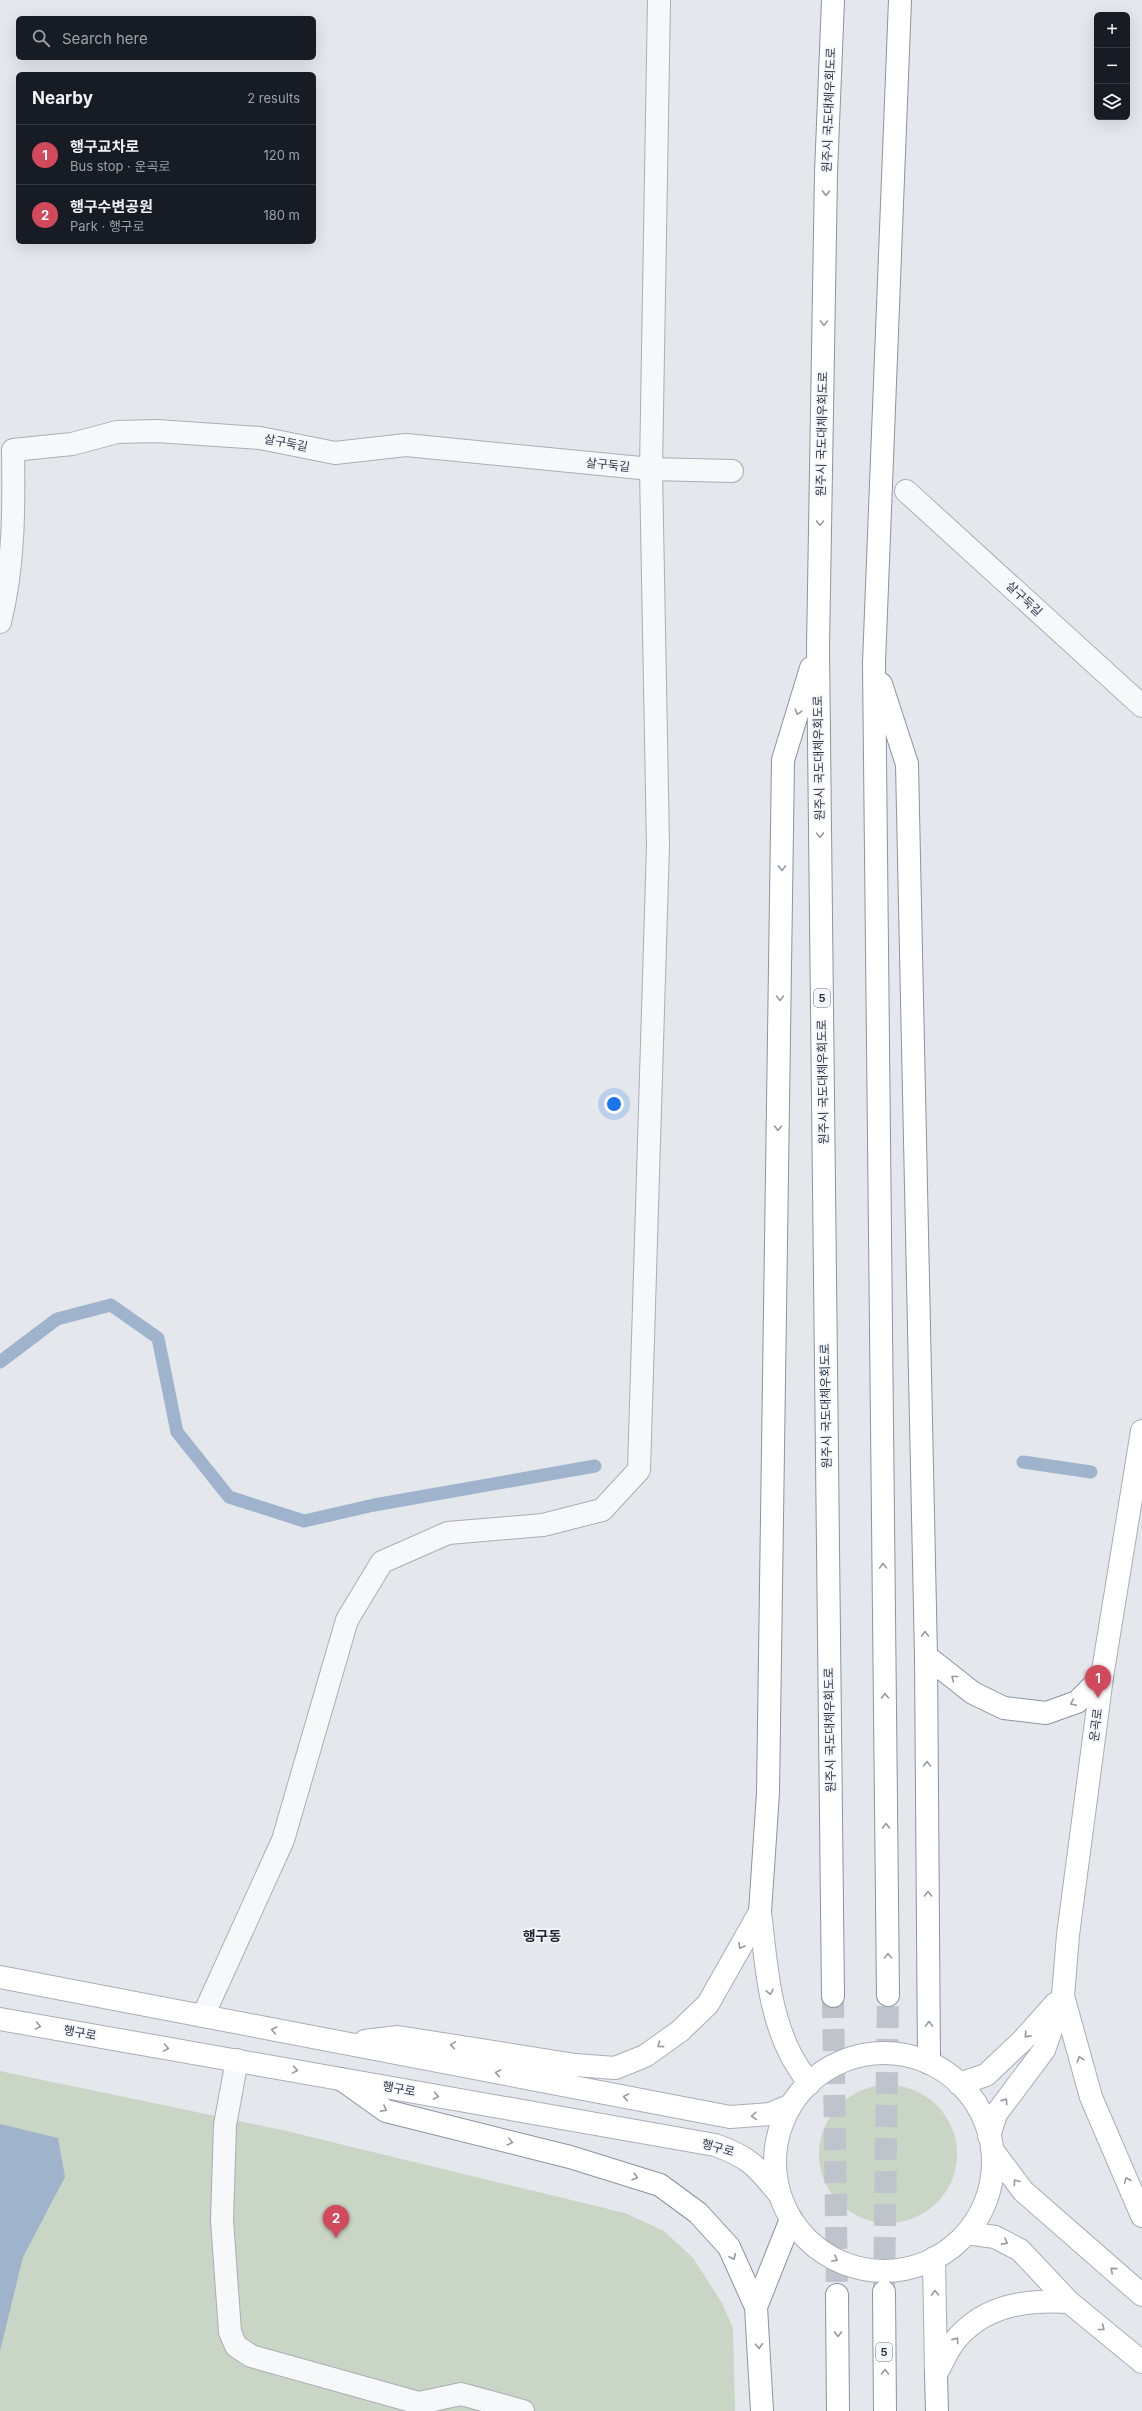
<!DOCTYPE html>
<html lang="en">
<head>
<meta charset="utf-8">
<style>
	body { margin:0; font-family:Inter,"Noto Sans KR",sans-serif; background:#242831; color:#f1f3f6 }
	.controls { position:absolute; right:12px; top:12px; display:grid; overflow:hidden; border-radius:6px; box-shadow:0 4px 16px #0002 }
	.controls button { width:36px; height:36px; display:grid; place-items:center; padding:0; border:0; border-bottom:1px solid #363941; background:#171b24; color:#f1f3f6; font:20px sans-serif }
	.you { position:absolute; left:614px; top:1104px; width:14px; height:14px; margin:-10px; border:3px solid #fff; border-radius:50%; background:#1a73e8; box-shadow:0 0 0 6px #1a73e833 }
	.badge { display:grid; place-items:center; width:26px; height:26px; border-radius:50%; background:#d1495b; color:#fff; font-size:13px; font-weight:700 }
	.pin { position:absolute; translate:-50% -33px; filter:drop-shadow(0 1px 2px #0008) }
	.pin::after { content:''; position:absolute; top:21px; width:14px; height:12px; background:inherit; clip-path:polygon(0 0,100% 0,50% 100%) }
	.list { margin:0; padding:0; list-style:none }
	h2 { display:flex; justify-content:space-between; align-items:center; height:52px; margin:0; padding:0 16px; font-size:17px }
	h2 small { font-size:13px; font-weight:400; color:#9ea1a6 }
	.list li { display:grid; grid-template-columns:26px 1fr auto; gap:12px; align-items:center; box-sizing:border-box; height:60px; padding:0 16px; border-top:1px solid #363941 }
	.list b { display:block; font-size:15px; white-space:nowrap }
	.list p { margin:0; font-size:13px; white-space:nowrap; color:#9ea1a6 }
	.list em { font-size:13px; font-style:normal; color:#9ea1a6 }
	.icon { flex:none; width:22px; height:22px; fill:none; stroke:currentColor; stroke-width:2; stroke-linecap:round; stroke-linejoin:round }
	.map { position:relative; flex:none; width:1142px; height:2411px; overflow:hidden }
	.search { position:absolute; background:#171b24; box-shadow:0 4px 16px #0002; left:16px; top:16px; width:300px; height:44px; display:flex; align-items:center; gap:10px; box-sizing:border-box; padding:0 14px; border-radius:6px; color:#9ea1a6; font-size:15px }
	.panel { position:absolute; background:#171b24; box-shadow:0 4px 16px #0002; left:16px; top:72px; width:300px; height:172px; border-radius:6px }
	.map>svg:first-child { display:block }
	.green { fill:#c9d6c5 }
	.water { fill:#9fb4cc }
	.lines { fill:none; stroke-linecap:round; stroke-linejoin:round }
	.stream { stroke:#9fb4cc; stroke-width:13 }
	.highway-tunnel { stroke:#bfc3cb; stroke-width:22; stroke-dasharray:22 11; stroke-linecap:butt }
	.lane-casing { stroke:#a9aeb7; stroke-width:24 }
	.street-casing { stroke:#a9aeb7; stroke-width:24 }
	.secondary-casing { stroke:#a9aeb7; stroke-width:24 }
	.highway-casing { stroke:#8b94a3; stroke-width:24 }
	.lane { stroke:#f7f8fa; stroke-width:22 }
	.street { stroke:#f7f8fa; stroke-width:22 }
	.secondary { stroke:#fff; stroke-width:22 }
	.highway { stroke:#fff; stroke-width:22 }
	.oneway { stroke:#959aa2 }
	.labels { text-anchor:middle; stroke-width:3.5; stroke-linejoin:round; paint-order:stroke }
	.shield { fill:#f4f6f9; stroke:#676e7b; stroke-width:1 }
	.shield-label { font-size:11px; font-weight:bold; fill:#2b3445 }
	.street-label { font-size:12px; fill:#2b3445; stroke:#f4f6f9 }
	.quarter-label { font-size:14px; font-weight:bold; fill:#1d2536; stroke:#f4f6f9 }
</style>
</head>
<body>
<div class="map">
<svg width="1142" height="2411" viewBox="0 0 1142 2411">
	<rect width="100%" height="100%" fill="#e4e7ec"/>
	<path class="green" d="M0,2071L282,2130L625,2213L664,2231L693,2258L722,2303L733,2328L735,2411H0Z
		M819 2154a69 69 0 1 1 138 0a69 69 0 1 1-138 0Z"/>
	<path class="water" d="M0,2124L58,2138L65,2177L23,2257L0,2351Z"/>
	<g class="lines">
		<path class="stream" d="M0,1362L57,1319L111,1305L158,1338L177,1432L229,1497L304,1521L374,1505L595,1466
			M1023,1462L1091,1472"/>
		<path class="highway-tunnel" d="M833,1996L837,2295
			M884,2292L888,1995"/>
		<g class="lane-casing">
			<path id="lane" d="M906,491L1142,706
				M0,622C14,566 14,508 13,450L72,444L117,432L157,431L260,438L335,453L406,445L651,469L732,471
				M237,2060L225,2125L222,2220L230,2332L236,2346L251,2356L419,2403L461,2394L523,2411"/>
		</g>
		<g class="street-casing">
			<path id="street" d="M203,2016L283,1840L347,1620L382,1562L448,1533L543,1525L602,1510L639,1470L658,846L651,469L659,0"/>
		</g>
		<g class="secondary-casing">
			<path id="secondary" d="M760,1912C766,1960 768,2011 791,2055C796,2065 803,2074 809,2084
				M0,1977L730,2117L770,2114L791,2105
				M1063,1996L1091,2097L1142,2216
				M0,2019L715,2145C750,2157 758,2168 780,2195
				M365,2041L398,2037L575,2065L615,2068L645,2056L680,2031L708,2004L760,1912
				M775 2162a109 109 0 1 1 218 0a109 109 0 1 1-218 0Z
				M959,2084L986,2075L1023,2040L1055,2004
				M989,2136L996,2114L1044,2050L1063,1996L1068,1935L1102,1677L1142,1431
				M993,2151L1023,2191L1142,2295
				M967,2233L995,2237L1020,2250L1069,2302L1142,2362
				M934,2258L936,2373
				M936,2374C943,2362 949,2346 958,2337C988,2304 1027,2300 1069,2302"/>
		</g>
		<g class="highway-casing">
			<path id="highway" d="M833,0L826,173L818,648L833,1996
				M881,684L907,764L926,1656L929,2063
				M926,1656L973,1693L1004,1708L1046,1713L1077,1702L1102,1677
				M760,1912L768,1793L783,760L811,668
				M888,1995L874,663L900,0
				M341,2079L386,2111L570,2157L660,2185L698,2213L729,2247L756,2307L762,2411
				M884,2292L885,2411
				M837,2295L838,2411
				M756,2307L791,2219
				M936,2374L937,2411"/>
		</g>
		<use href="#lane" class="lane"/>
		<use href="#street" class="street"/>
		<use href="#secondary" class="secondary"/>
		<use href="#highway" class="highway"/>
	</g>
	<defs><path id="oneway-chevron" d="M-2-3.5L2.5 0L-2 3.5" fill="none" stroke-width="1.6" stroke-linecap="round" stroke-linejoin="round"/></defs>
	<g class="oneway">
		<use href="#oneway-chevron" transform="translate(826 193) rotate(91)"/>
		<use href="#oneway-chevron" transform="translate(824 323) rotate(91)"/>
		<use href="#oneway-chevron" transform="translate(820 523) rotate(91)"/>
		<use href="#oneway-chevron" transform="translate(798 712) rotate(107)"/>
		<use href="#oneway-chevron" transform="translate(820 835) rotate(89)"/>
		<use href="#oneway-chevron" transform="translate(782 868) rotate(91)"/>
		<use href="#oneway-chevron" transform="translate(780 998) rotate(91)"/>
		<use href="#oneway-chevron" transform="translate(778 1128) rotate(91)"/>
		<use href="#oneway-chevron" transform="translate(883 1566) rotate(-91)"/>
		<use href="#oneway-chevron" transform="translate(925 1634) rotate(-91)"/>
		<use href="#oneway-chevron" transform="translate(954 1678) rotate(-142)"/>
		<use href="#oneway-chevron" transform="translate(885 1696) rotate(-91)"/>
		<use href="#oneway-chevron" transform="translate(1073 1703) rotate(155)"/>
		<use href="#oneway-chevron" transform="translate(927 1764) rotate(-90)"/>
		<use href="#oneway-chevron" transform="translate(886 1826) rotate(-91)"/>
		<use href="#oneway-chevron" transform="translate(928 1894) rotate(-90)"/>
		<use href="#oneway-chevron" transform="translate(741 1946) rotate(120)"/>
		<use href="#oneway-chevron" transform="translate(888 1956) rotate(-91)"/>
		<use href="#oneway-chevron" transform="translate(770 1992) rotate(77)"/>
		<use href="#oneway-chevron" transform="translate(929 2024) rotate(-90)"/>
		<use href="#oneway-chevron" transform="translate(38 2026) rotate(10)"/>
		<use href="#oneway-chevron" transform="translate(274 2030) rotate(-169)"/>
		<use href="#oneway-chevron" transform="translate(1027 2035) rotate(132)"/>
		<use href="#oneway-chevron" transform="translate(453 2045) rotate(-171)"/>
		<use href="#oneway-chevron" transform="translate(660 2045) rotate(144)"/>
		<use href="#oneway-chevron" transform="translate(166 2048) rotate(10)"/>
		<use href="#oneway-chevron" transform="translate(1080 2059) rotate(-106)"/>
		<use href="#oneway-chevron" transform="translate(295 2070) rotate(10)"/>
		<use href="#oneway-chevron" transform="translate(498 2073) rotate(-169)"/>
		<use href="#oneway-chevron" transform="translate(436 2096) rotate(10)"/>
		<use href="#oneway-chevron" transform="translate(626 2097) rotate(-169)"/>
		<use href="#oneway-chevron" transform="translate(1005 2101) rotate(-55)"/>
		<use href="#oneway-chevron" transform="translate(384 2109) rotate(29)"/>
		<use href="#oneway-chevron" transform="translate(754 2116) rotate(175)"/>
		<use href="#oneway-chevron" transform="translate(510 2142) rotate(14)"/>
		<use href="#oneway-chevron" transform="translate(635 2177) rotate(17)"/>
		<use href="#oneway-chevron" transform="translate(1127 2180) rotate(-113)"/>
		<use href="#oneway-chevron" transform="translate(1016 2182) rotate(-126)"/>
		<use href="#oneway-chevron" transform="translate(1005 2242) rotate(28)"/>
		<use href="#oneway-chevron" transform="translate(733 2257) rotate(65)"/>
		<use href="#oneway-chevron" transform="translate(835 2259) rotate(27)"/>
		<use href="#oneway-chevron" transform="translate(1113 2270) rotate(-139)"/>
		<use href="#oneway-chevron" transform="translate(935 2293) rotate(-91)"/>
		<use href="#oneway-chevron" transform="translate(1102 2328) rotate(38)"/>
		<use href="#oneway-chevron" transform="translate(838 2334) rotate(90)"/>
		<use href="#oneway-chevron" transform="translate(956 2340) rotate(-55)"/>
		<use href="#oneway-chevron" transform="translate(759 2346) rotate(87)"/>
		<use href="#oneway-chevron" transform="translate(885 2372) rotate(-90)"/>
	</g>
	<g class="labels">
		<g class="shield">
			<rect x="814" y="989" width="16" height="18" rx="3"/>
			<rect x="876" y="2343" width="16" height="18" rx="3"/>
		</g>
		<g class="shield-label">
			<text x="822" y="1002">5</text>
			<text x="884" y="2356">5</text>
		</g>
		<g class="street-label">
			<text transform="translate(829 110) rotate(-88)" y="4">원주시 국도대체우회도로</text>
			<text transform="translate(822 434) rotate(-89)" y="4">원주시 국도대체우회도로</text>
			<text transform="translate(286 443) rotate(11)" y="4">살구둑길</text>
			<text transform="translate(608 465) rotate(6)" y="4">살구둑길</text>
			<text transform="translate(1024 599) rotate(43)" y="4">살구둑길</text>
			<text transform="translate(819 758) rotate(-91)" y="4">원주시 국도대체우회도로</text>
			<text transform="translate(823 1082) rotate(-91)" y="4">원주시 국도대체우회도로</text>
			<text transform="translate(826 1406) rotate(-91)" y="4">원주시 국도대체우회도로</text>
			<text transform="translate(1096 1725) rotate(-83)" y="4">운곡로</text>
			<text transform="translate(830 1730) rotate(-91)" y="4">원주시 국도대체우회도로</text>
			<text transform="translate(80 2033) rotate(10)" y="4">행구로</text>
			<text transform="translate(399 2089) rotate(10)" y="4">행구로</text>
			<text transform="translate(718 2148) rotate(16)" y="4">행구로</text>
		</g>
		<g class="quarter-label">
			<text x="542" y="1941">행구동</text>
		</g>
	</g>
</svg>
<div class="controls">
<button>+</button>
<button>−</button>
<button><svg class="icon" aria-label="layers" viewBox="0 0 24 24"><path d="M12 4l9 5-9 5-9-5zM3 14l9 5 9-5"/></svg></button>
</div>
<div class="you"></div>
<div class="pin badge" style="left:1098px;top:1698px">1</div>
<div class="pin badge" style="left:336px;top:2238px">2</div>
<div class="search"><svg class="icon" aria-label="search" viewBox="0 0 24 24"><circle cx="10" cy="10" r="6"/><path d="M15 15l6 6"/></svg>Search here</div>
<section class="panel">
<h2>Nearby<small>2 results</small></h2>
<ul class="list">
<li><span class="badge">1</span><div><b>행구교차로</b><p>Bus stop · 운곡로</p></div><em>120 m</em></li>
<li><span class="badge">2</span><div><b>행구수변공원</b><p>Park · 행구로</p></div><em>180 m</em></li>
</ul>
</section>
</div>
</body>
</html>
